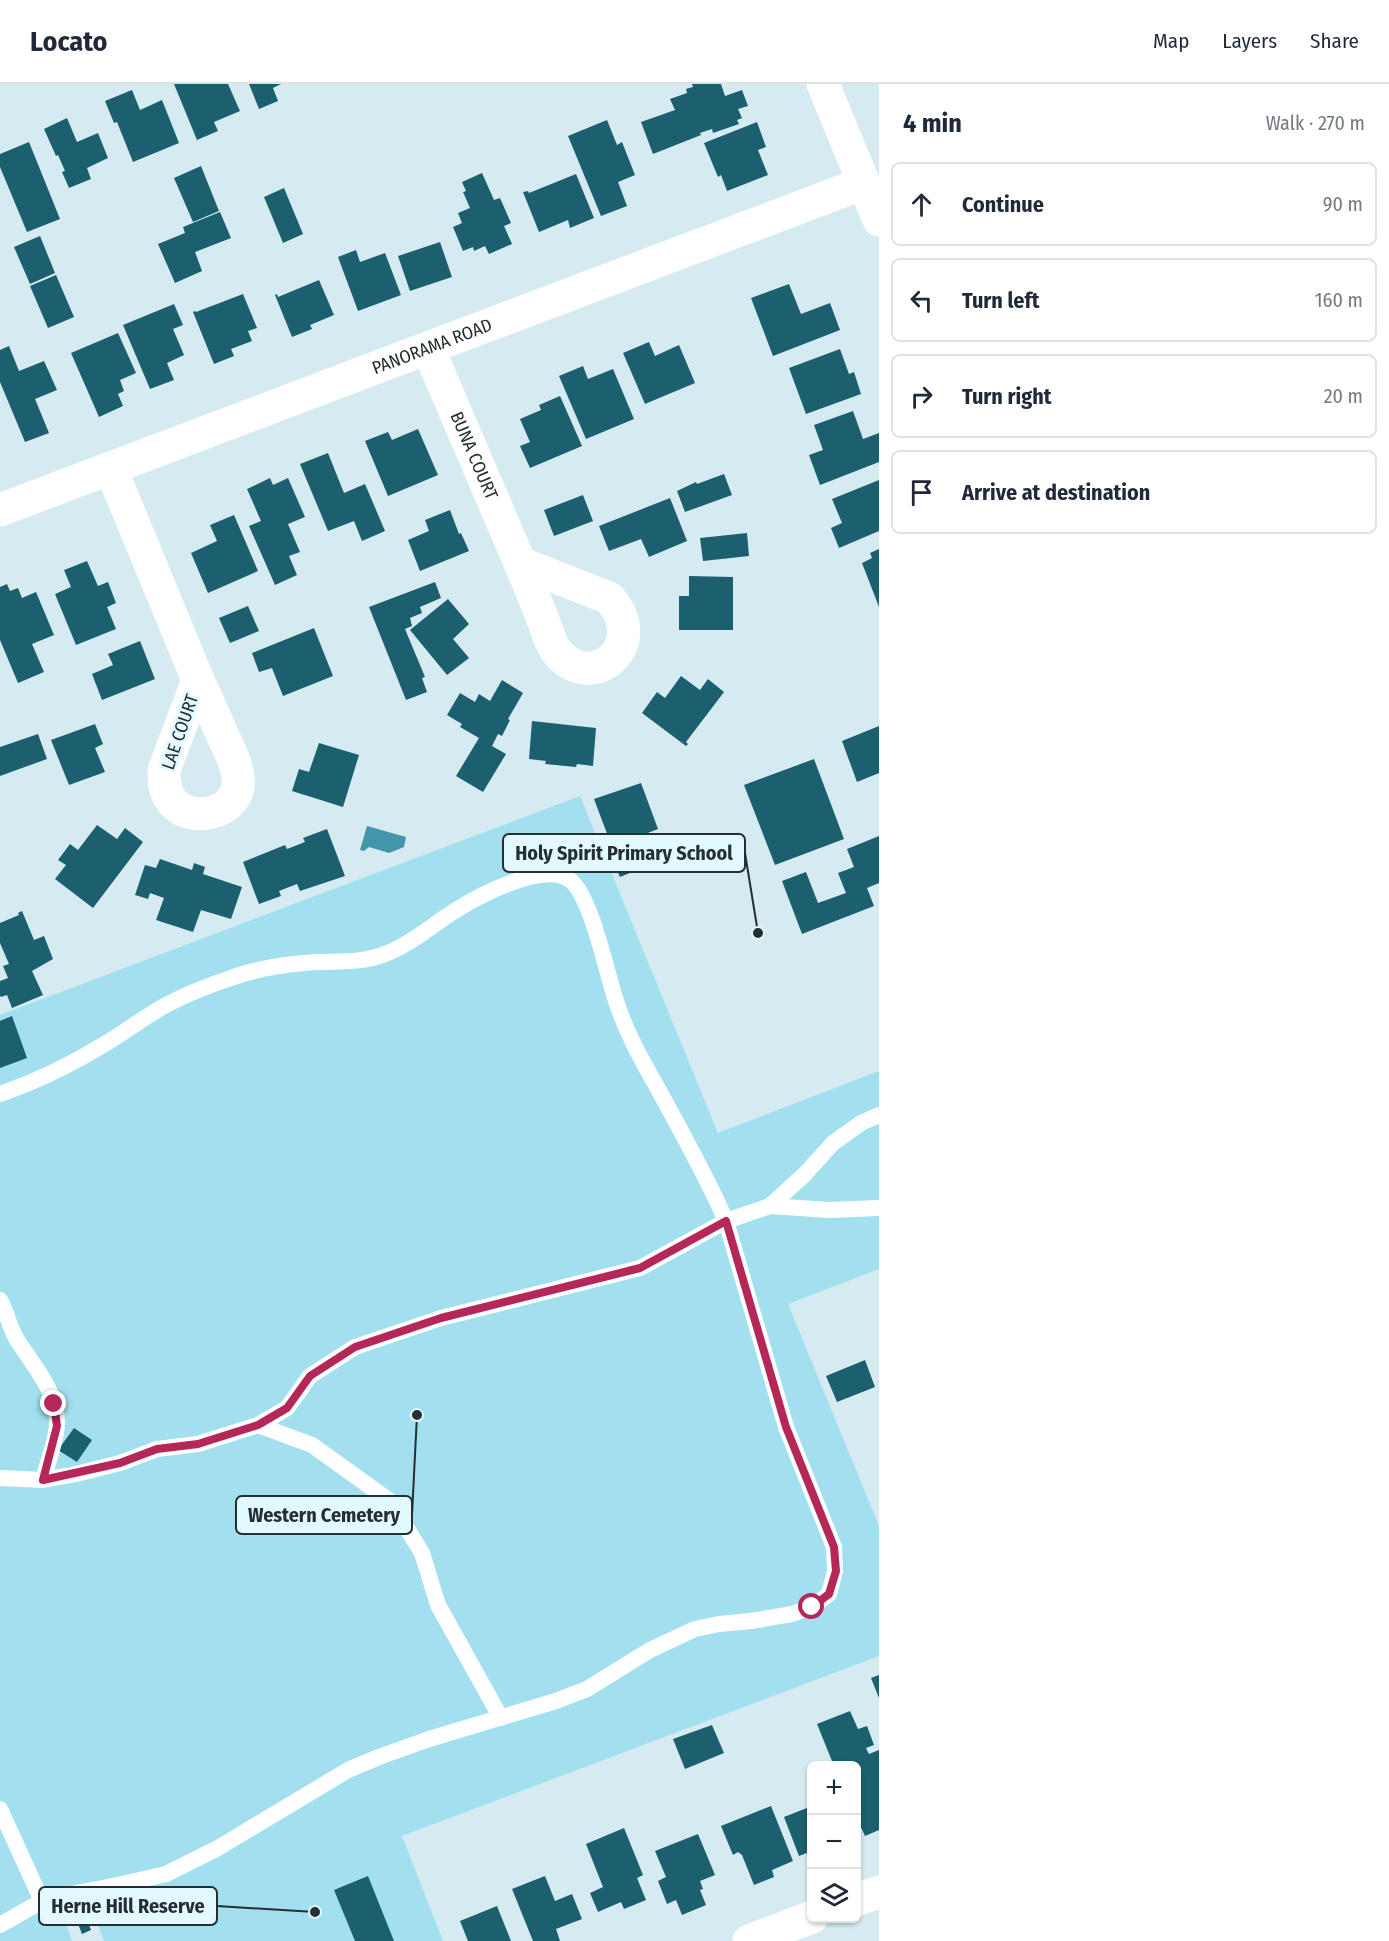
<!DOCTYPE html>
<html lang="en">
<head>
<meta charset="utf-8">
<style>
	body { margin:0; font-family:"Fira Sans Condensed",sans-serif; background:#f2f2f3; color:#1f2937 }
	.controls { position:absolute; right:18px; bottom:18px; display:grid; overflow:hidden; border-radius:9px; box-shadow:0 2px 4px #0004 }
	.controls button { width:54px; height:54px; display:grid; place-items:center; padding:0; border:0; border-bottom:2px solid #e0e1e3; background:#fff; color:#1f2937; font:30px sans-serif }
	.stop { position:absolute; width:18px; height:18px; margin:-14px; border:4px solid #b52659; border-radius:50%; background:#fff }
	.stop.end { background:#b52659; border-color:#fff; box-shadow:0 2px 6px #0008 }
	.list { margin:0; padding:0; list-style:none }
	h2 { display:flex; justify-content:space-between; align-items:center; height:78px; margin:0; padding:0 24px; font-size:26px }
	h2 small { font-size:20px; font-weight:400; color:#747a83 }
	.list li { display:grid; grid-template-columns:39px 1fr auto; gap:18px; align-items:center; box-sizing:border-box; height:84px; margin:0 12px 12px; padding:0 12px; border:2px solid #e0e1e3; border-radius:9px }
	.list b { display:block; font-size:22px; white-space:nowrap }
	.list em { font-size:20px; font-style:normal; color:#747a83 }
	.icon { flex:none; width:33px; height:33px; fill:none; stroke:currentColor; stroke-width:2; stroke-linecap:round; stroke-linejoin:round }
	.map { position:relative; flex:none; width:879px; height:1857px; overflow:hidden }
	header { display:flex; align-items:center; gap:36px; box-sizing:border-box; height:84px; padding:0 30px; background:#fff; border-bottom:2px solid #e0e1e3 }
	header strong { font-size:28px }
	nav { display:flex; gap:33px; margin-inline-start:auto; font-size:21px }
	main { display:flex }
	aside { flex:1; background:#fff }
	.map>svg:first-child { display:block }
	.green { fill:#a2e0f0 }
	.water { fill:#4296aa }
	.building { fill:#1c5f6e }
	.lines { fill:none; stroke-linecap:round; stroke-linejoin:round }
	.service { stroke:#fff; stroke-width:16 }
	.minor { stroke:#fff; stroke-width:33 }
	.tertiary { stroke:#fff; stroke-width:33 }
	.route { stroke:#b52659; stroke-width:8 }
	.labels { text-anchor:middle; stroke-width:6; stroke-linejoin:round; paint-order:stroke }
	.street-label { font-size:18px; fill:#252e30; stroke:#e2f9ff }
	.leader { fill:none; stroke:#252e30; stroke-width:2 }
	.callout-dot { fill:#252e30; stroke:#e2f9ff; stroke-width:2 }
	.callout { fill:#e2f9ff; stroke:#252e30; stroke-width:2 }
	.callout-label { font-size:20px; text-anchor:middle; font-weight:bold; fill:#252e30 }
</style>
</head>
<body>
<header>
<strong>Locato</strong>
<nav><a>Map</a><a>Layers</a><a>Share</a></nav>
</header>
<main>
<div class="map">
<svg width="879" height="1857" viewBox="0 0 879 1857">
	<rect width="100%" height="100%" fill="#d5ebf1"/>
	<path class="green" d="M580,712L718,1049L879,987V1185L788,1220L879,1442V1572L402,1752L443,1857H104L89,1820L63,1830L72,1857H0V931Z"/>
	<path class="water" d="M367,742L406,753L404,763L389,769L369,763L364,767L360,766Z"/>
	<path class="building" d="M174,0H228L240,27L214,38L218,47L197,56Z
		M249,0H281L273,4L278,17L259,25Z
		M692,0H721L725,12L742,6L748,22L738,25L742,34L737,36L739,40L713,49L712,45L700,49L701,51L653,70L641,38L675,26L670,15L687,9L686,5L693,3Z
		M132,6L140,26L162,16L179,59L133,78L117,38L114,39L105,17Z
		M67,34L77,58L98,49L108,74L87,84L91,95L69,104L62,88L65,87L58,71L56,72L44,45Z
		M607,36L617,61L622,58L635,91L618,98L627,122L601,132L568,52Z
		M757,38L766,63L758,66L768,91L727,107L721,91L718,93L704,59Z
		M29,58L60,135L27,148L0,83V70Z
		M201,82L219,127L193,138L174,94Z
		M482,89L494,116L500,114L511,139L504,142L512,160L489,170L485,162L474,167L473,163L463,167L453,143L462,139L458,129L470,124L463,108L466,107L462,98Z
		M576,90L594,134L570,144L568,136L539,148L523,108L528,107L529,109Z
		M284,104L303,150L283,159L264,113Z
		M220,128L231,154L195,168L202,187L175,199L158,160L185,149L183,143Z
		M40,152L55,189L30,200L14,163Z
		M440,158L452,193L410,207L398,172Z
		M356,166L360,178L385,169L401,211L358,227L338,173Z
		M56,191L74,233L48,244L30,202Z
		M319,196L334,231L310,241L312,245L292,253L275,211L277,210L278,213Z
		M789,200L801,230L830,219L840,246L773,272L751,214Z
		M243,210L257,244L248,247L252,257L231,265L234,272L214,280L193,228L195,227L196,228Z
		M174,220L183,241L173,245L184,271L167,279L174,296L150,305L123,241Z
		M118,249L136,289L120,296L124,307L118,310L123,322L99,333L71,269Z
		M649,258L655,272L679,261L695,299L645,320L623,269Z
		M9,262L19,287L44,277L57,306L35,315L49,349L25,358L0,298V266Z
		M840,265L849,290L854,288L861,310L806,330L789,284Z
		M583,282L588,295L613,285L634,335L586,355L559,292Z
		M560,312L582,362L530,384L520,362L530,358L520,335L541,326L539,321Z
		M853,327L863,355L879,349V378L820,401L809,371L823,366L814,341Z
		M418,345L438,391L388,412L365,357L388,348L392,356Z
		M328,369L344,409L365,400L385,447L362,457L354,437L328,447L300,380Z
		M724,390L732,411L685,428L677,407L696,398L697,400Z
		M270,394L273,401L288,394L305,433L288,440L300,468L289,472L297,491L275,501L249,442L261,437L247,405Z
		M879,396V447L839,464L831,444L842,439L832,415Z
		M583,411L593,437L554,452L544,426Z
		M670,414L687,457L649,473L641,455L609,467L599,442Z
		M450,426L459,450L461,449L469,467L420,487L408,456L429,447L425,436Z
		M234,431L258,487L208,509L191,469L217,457L210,441Z
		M747,449L749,472L703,477L700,454Z
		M879,465V523L862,479L872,474L870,469Z
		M87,477L98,502L108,498L116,519L107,523L116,545L76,561L55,510L71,503L64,486Z
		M689,492L733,493V546H679V512H689Z
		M435,498L441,514L420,523L422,529L410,534L412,542L405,545L425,593L422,594L427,608L406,616L369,523Z
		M7,500L10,507L18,504L22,514L36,508L54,551L32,560L44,588L18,599L0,556V503Z
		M448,515L469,540L453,555L469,574L447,591L410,546Z
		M248,522L259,547L230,559L219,534Z
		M314,544L333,592L283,612L272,584L259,588L252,569Z
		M140,557L155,595L102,616L92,590L113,581L108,570Z
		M681,592L700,606L708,595L724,608L686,658L688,660L686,662L642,629L657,608L665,614Z
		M502,596L523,609L508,635L510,636L502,652L498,650L492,662L506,670L483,708L456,692L479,654L460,643L462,640L447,631L460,609L475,618L479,610L490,617Z
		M532,637L596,644L593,682L577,680L576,683L545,680L546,677L529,675Z
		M95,640L103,660L95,664L105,688L69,701L51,656Z
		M879,642V689L857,698L842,657Z
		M38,650L47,675L0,692V663Z
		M319,659L359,671L343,723L292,707L299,685L309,688Z
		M814,675L844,755L775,781L744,701Z
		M641,699L658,745L612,763L594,715Z
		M97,741L117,755L125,744L143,758L93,824L55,795L66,781L58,776L70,760L78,766Z
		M327,745L345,792L300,807L297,800L279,807L281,812L259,820L243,778L285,761L287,765L305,758L303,754Z
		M647,751L657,778L620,793L608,766Z
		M879,752V799L867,804L874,822L802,850L782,797L806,788L818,819L846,809L838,789L854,783L847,765Z
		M160,775L192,786L194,779L205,783L203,790L242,803L231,835L201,826L193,848L156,836L164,814L150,809L148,815L135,811L145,781L156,784Z
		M22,827L34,856L44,852L53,875L32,887L43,911L12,924L7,911L1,913L0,912V897L8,894L3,882L9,880L0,859V839L19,831L18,829Z
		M12,932L27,974L0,984V937Z
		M865,1276L875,1303L837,1318L826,1292Z
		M74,1344L92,1356L77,1378L58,1366Z
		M879,1591V1614L871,1594Z
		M850,1627L858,1645L867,1642L874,1661L866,1664L869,1670L879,1666V1746L865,1752L856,1732V1682H834L817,1640Z
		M712,1641L724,1669L685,1685L673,1655Z
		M771,1722L793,1777L772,1786L774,1793L754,1801L742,1771L738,1768L733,1771L721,1742Z
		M812,1722V1767L799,1772L784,1733Z
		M624,1744L643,1791L637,1794L646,1816L624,1825L621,1818L598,1828L590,1809L603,1803L586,1760Z
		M698,1750L715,1791L700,1797L703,1805L700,1806L706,1821L682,1831L676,1816L667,1820L658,1797L666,1793L655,1767Z
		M368,1792L394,1857H355L334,1806Z
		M545,1792L555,1817L572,1810L582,1835L556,1845L560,1857H533L512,1805Z
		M497,1822L511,1857H468L460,1837Z
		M86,1833L91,1846L82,1850L77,1837Z"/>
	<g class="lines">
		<path class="service" d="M0,1010C38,997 74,979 108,958C128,946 147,931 168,920C187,910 207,902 228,895C256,884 286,880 316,878C339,877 363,879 385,870C411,860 431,842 453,828C478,812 543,777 570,796C591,811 607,891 616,917C626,948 641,975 657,1003C681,1047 706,1091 726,1137L786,1343L834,1463L835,1487L829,1510L812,1523L792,1530L751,1537L719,1540L695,1545L650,1566L587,1605L556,1617L429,1655L379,1673L348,1686L218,1764L166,1790L113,1802L60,1812L42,1817L0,1841
			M770,1122L829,1126L879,1124
			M0,1216C7,1228 9,1242 16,1254C33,1282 58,1307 57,1341C56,1358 47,1380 43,1396
			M258,1341L287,1324L310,1292L355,1263L441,1234L640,1184L726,1137L770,1122L805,1090L833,1059L861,1039L879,1031
			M0,1394L43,1396L76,1390L120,1379L157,1365L198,1360L258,1341L312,1361L390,1417L422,1469L438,1521L501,1634
			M0,1725L42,1817"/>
		<g class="minor">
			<path id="s1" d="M428,264L520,479"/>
			<path d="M111,385L198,596"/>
			<path id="s2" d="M0,426L864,99"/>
			<path d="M520,479L609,514C651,560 593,610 558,569C552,563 549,552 546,544C538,522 529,501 520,479Z"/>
			<path d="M198,596C207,616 216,635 224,655C230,667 237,680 238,694C243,730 186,743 169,713C164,705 164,695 164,686Z"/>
			<path d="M856,1816L879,1808"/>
			<path d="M749,1857L812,1833"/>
		</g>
		<path class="tertiary" d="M823,0L879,136"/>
	</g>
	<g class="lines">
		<path class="route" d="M54,1320L57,1342L43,1396L120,1379L157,1365L198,1360L258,1341L287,1324L310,1292L355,1263L441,1234L640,1184L726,1137L786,1343L834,1463L836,1487L829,1510L812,1523"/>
	</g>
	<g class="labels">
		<g class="street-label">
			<text dy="6" stroke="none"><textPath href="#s2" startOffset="462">PANORAMA ROAD</textPath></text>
			<text dy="6" stroke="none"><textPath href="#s1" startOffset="117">BUNA COURT</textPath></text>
			<text transform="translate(180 648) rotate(-71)" y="6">LAE COURT</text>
		</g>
	</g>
	<path class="leader" d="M758 849L745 769M417 1331L412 1431M315 1828L217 1822"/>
	<g class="callout-dot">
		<circle cx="758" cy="849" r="6"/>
		<circle cx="417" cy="1331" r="6"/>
		<circle cx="315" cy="1828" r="6"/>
	</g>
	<g class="callout">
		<rect x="503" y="750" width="242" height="38" rx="6"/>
		<rect x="236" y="1412" width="176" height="38" rx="6"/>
		<rect x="39" y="1803" width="178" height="38" rx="6"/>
	</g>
	<g class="callout-label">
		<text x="624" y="776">Holy Spirit Primary School</text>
		<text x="324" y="1438">Western Cemetery</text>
		<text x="128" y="1829">Herne Hill Reserve</text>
	</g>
</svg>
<div class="controls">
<button>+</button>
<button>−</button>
<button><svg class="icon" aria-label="layers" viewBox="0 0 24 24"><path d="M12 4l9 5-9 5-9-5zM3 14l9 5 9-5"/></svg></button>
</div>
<div class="stop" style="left:812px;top:1523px"></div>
<div class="stop end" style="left:54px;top:1320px"></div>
</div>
<aside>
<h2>4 min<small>Walk · 270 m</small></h2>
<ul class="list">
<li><svg class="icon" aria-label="ahead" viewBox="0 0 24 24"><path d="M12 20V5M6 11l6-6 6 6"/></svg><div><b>Continue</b></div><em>90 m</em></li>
<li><svg class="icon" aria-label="left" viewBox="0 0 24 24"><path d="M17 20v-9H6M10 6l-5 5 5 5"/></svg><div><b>Turn left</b></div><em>160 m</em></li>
<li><svg class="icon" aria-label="right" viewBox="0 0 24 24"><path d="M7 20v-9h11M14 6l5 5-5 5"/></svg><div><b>Turn right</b></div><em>20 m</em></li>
<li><svg class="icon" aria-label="arrive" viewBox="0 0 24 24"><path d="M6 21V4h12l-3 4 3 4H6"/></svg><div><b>Arrive at destination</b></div></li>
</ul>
</aside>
</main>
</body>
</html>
